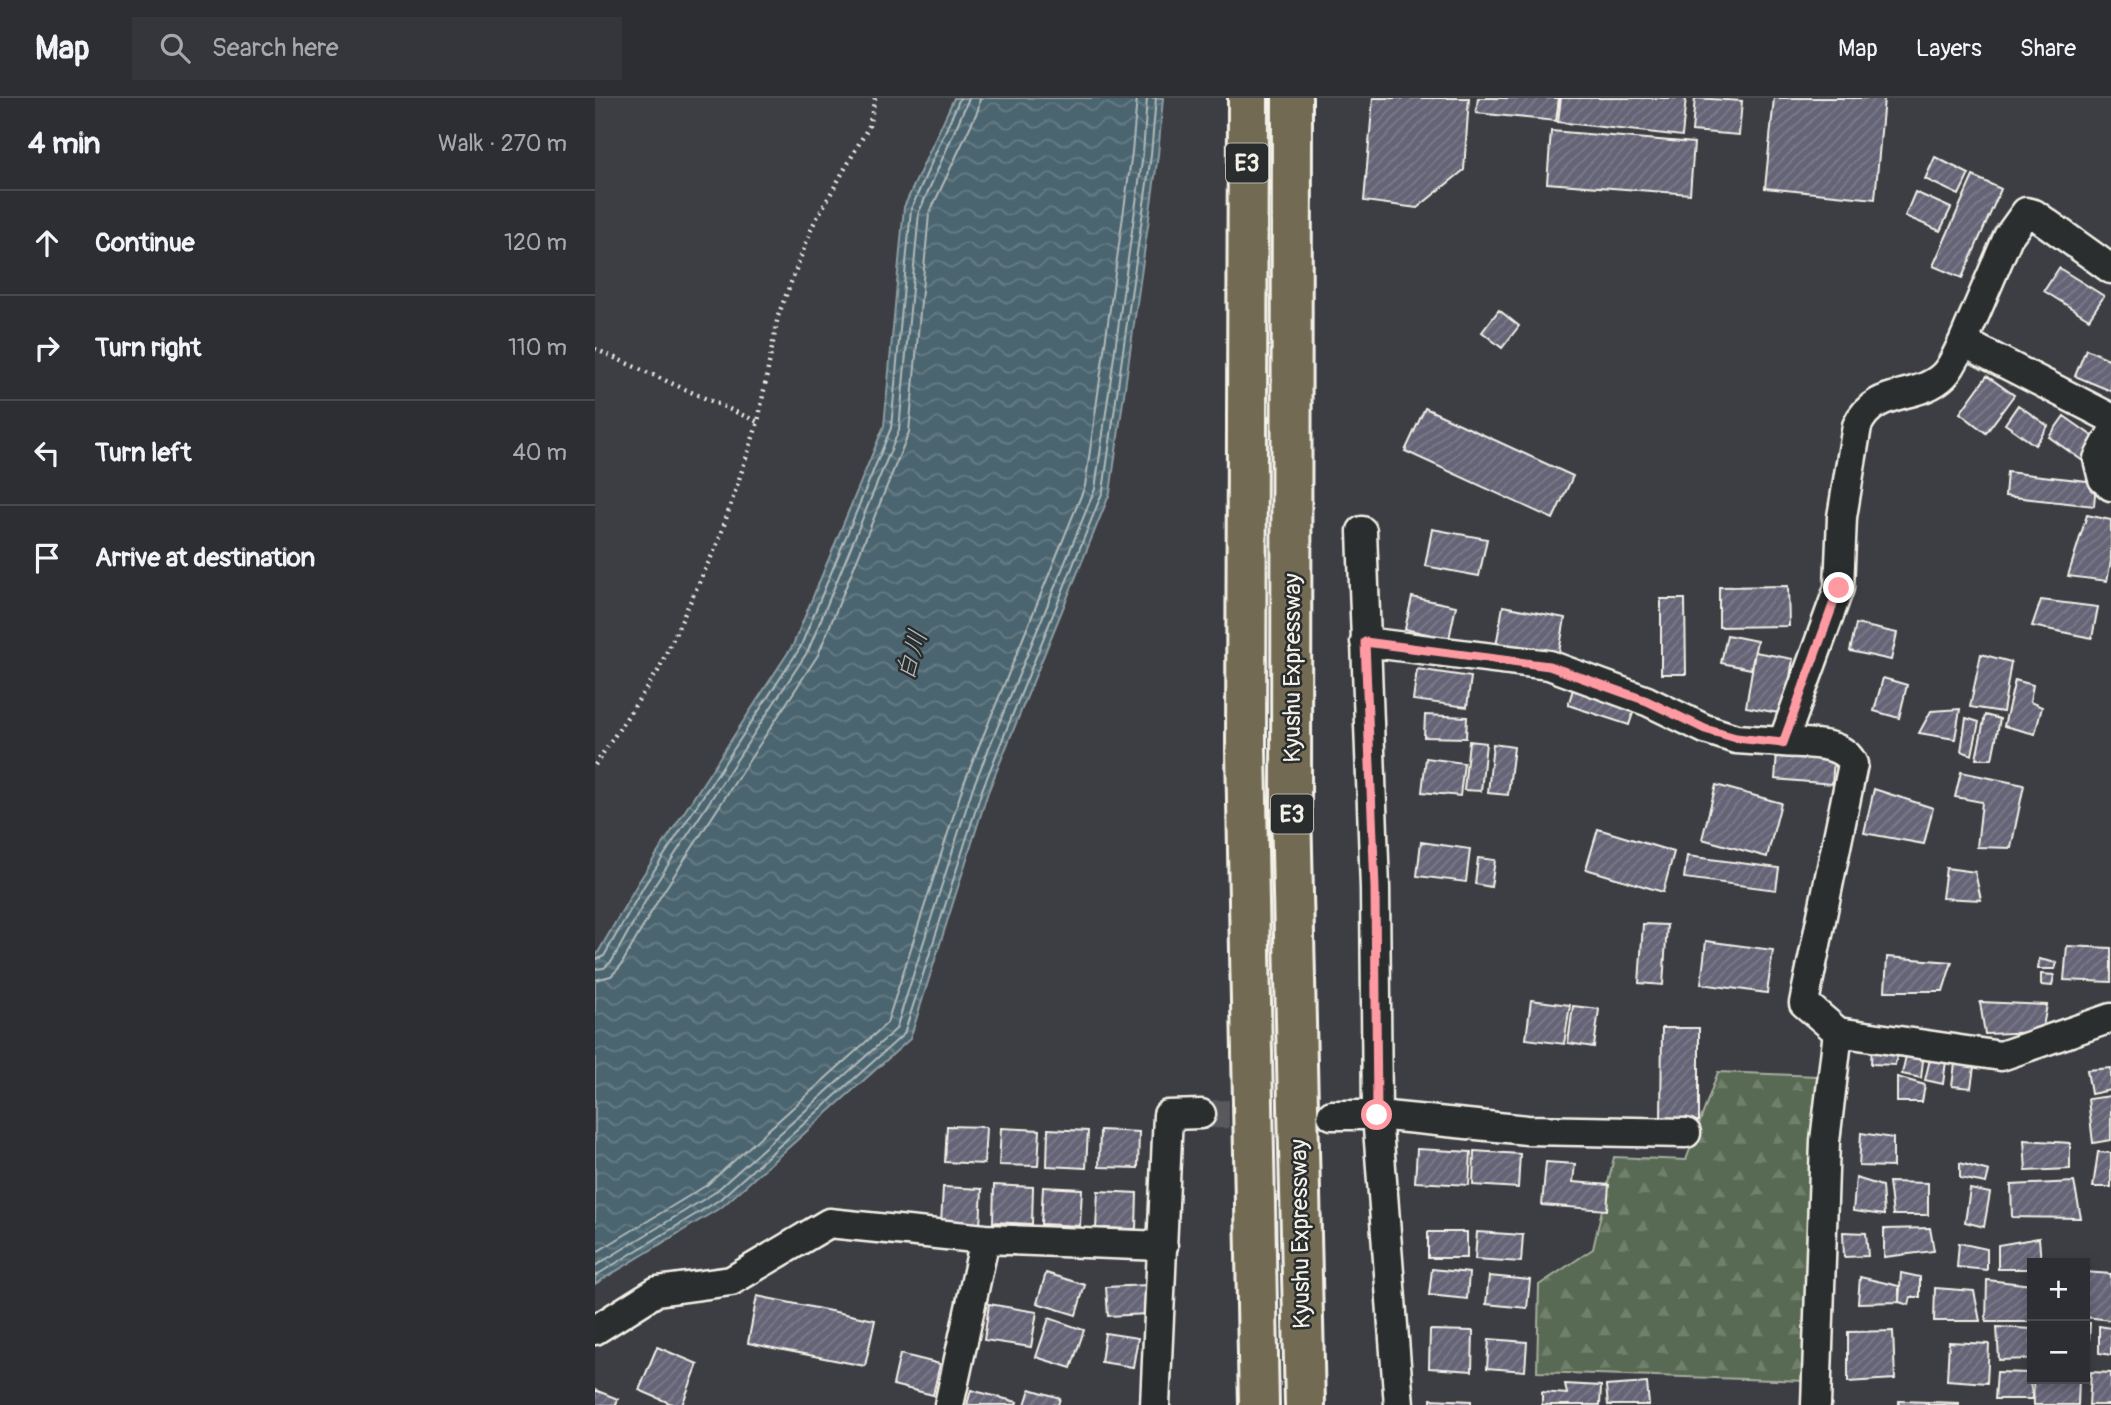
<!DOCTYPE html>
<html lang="en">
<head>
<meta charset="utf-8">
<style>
	body { margin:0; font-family:Pangolin,"Klee One",sans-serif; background:#35363b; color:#f1f3f6 }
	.controls { position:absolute; right:21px; bottom:21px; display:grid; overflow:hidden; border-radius:0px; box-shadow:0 4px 10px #0003 }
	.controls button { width:63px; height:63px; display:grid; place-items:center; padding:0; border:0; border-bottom:2px solid #484a4e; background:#2d2e33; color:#f1f3f6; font:35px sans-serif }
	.stop { position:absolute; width:21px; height:21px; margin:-16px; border:5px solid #ff9aa2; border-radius:50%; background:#fff }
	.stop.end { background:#ff9aa2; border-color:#fff; box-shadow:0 2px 7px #0008 }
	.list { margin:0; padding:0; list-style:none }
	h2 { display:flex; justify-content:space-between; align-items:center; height:91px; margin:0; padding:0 28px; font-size:30px }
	h2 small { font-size:23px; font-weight:400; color:#a7a8ac }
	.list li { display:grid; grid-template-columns:46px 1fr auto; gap:21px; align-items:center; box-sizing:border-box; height:105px; padding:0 28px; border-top:2px solid #484a4e }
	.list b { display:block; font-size:26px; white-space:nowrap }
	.list em { font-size:23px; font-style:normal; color:#a7a8ac }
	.icon { flex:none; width:38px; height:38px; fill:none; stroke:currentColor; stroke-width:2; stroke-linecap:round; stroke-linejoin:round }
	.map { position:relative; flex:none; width:1516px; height:1307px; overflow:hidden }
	header { display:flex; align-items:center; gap:42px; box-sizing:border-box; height:98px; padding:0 35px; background:#2d2e33; border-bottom:2px solid #484a4e }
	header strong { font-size:33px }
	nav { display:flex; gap:38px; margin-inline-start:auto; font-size:24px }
	.search { width:490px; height:63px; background:#35363b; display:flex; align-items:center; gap:18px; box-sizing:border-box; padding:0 24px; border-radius:0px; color:#a7a8ac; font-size:26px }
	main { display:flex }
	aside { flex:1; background:#2d2e33 }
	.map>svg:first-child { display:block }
	.forest { fill:url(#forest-firs); stroke:#a6ae9e; stroke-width:2 }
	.water { fill:url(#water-waves); stroke:#8f9da0; stroke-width:2 }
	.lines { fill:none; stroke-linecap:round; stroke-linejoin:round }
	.shore { stroke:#b1b9b8; stroke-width:2 }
	.building { fill:url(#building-hatch); stroke:#f4f1e8; stroke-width:2 }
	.street-tunnel { stroke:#58595d; stroke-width:28; stroke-dasharray:28 14; stroke-linecap:butt }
	.street-casing { stroke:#f4f1e8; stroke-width:33 }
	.highway-casing { stroke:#f4f1e8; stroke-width:44 }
	.path { stroke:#f4f1e8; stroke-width:4.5; stroke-dasharray:2 5; stroke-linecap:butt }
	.street { stroke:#2a2d2e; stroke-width:28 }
	.highway { stroke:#736b52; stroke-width:38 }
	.route { stroke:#ff9aa2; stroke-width:9 }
	.labels { text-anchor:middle; stroke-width:5; stroke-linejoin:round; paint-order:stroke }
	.shield { fill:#2a2d2e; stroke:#b7b6b0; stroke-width:2 }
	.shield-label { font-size:23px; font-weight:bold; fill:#f4f1e8 }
	.street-label { font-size:24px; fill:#f4f1e8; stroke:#2a2d2e }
	.water-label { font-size:26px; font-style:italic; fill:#b1b9b8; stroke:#2a2d2e }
</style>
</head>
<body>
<header>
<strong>Map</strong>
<div class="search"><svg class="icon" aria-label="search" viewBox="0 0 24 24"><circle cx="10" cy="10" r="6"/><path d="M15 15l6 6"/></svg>Search here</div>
<nav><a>Map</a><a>Layers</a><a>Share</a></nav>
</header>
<main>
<aside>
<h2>4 min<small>Walk · 270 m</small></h2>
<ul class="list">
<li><svg class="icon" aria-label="ahead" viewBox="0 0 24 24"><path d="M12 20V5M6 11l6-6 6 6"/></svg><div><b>Continue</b></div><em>120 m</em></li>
<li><svg class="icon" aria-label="right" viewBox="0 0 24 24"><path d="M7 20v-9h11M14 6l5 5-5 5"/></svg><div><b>Turn right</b></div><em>110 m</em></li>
<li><svg class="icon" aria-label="left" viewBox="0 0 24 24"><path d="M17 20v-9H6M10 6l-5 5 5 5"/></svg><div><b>Turn left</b></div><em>40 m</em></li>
<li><svg class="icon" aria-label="arrive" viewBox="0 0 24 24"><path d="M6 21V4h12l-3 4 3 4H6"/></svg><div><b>Arrive at destination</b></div></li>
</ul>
</aside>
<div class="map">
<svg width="1516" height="1307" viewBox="0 0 1516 1307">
	<defs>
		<pattern id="forest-firs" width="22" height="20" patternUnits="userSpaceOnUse" patternTransform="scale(1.75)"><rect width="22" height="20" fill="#596a53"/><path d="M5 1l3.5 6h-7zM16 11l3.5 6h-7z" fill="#71806c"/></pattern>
		<pattern id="water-waves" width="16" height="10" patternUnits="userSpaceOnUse" patternTransform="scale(1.75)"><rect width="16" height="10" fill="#4c6570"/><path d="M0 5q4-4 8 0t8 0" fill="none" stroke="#667c84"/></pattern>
		<pattern id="building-hatch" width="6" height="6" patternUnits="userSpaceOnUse" patternTransform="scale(1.75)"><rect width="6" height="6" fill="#656476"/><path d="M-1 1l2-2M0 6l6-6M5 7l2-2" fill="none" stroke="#7c7b8a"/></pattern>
	</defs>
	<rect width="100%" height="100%" fill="#3c3e44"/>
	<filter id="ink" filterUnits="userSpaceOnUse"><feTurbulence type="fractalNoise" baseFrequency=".0143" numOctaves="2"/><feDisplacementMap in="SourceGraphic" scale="14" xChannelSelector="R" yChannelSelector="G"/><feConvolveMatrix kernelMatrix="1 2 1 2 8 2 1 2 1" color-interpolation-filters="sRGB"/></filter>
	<g filter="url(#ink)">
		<path class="forest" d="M1123,974L1222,978L1211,1283L942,1274L944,1187L998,1151L1019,1059L1091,1062Z"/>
		<path class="water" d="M359,0H568L563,57L515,395L393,694L315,941L128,1108L0,1186V860L43,785L198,547L289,328L309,109Z"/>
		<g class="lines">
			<path class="shore" d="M0,862L9,858L49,788L205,550L296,330L316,111L365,0
				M0,871L9,870L17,863L56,793L213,553L304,332L324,114L374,0
				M0,882L16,878L25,869L65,799L223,557L314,334L334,116L383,12L385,0
				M0,1155L112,1087L292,925L369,685L490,388L537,54L542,0
				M0,1168L119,1095L301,931L378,689L500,391L548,56L552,0
				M0,1178L124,1102L309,936L387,692L508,393L556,57L561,0"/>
		</g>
		<path class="building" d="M778,0H874L869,72L822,110L769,103Z
			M883,0H964L961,23L881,15Z
			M966,0H1091L1087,38L963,24Z
			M1100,0L1147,3L1144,37L1097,33Z
			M1179,0H1289L1280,101L1170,90Z
			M956,33L1099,45L1095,96L952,85Z
			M1340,59L1374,76L1364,97L1330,81Z
			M1378,78L1406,91L1367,180L1338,168Z
			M1320,94L1356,110L1345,133L1310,118Z
			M1464,170L1509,198L1494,221L1449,193Z
			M904,212L924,228L907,250L887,234Z
			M1491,251L1516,262V293L1480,278Z
			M1392,278L1419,297L1391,335L1365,315Z
			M1423,307L1453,328L1440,347L1410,326Z
			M830,310L978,378L958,421L810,353Z
			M1469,318L1503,342L1488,363L1454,339Z
			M1412,374L1501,384L1499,408L1410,398Z
			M1492,417L1516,422V463L1512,483L1473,478Z
			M837,431L892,441L884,478L830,468Z
			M1193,488L1194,528L1124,529V489Z
			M817,499L861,508L854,541L810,531Z
			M1066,501H1090L1091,576H1066Z
			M1446,502L1503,509L1497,540L1437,528Z
			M908,508L970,520L963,560L901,548Z
			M1261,526L1302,535L1296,562L1255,553Z
			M1132,537L1162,543L1156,571L1126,565Z
			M1160,554L1198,561L1189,616L1151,609Z
			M1386,556L1416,564L1408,614L1375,609Z
			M822,571L876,579L872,609L818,602Z
			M1288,580L1312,587L1304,620L1279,613Z
			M981,582L1042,603L1034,627L973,607Z
			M1420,582L1438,587L1435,604L1447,609L1440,636L1409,628Z
			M1365,611L1360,641L1324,635L1336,613Z
			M830,617L872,619L871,640L829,639Z
			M1390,617L1405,621L1397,661H1381Z
			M1371,620L1384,624L1377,657L1366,653Z
			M874,643L891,645L886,693L869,692Z
			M898,646L919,649L913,697L893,695Z
			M1182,655L1239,661L1237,686L1180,681Z
			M831,660L869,665L865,698L827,694Z
			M1366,674L1429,687L1416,750L1382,749L1387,704L1360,699Z
			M1121,687L1186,705L1172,759L1107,741Z
			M1279,691L1338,710L1329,746L1269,735Z
			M1003,731L1079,754L1068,794L991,771Z
			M826,744L875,751L871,784L822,778Z
			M1092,758L1184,770L1181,792L1089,780Z
			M883,760L900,762L896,789L880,786Z
			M1351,770L1380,774L1386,802L1347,800Z
			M1048,826L1072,827L1068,887L1044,885Z
			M1111,843L1178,852L1172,895L1106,886Z
			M1472,848L1516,850V884L1469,882Z
			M1292,859L1357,864L1348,893H1290Z
			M1444,861L1462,865L1460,871H1443Z
			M1446,876L1459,877L1457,888L1446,887Z
			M936,902L975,907L969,946L931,941Z
			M1385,904L1452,907L1447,934L1390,936Z
			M978,908L1004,911L999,949L973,945Z
			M1067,930H1104V1023H1066Z
			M1305,943L1300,967L1276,966L1277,945Z
			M1312,953L1329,954L1326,980L1307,976Z
			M1352,956L1348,986L1330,982L1336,957Z
			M1361,958L1380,962L1376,990L1357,988Z
			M1516,970V992L1496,996L1492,972Z
			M1302,979L1330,987L1327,1004H1302Z
			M1516,998V1042L1498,1045L1493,1001Z
			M352,1028L391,1029L389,1066L350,1064Z
			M406,1030L445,1032L443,1068L404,1067Z
			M453,1031L493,1033L491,1070L452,1068Z
			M505,1032L544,1034L543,1070L504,1069Z
			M1266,1035L1298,1040V1069L1264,1068Z
			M1429,1042L1475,1045V1071L1431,1073Z
			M822,1051L876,1054L874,1087L820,1084Z
			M879,1053L925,1056L923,1090L878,1087Z
			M1503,1054L1516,1055V1089H1498Z
			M951,1064L980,1066L978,1084L1014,1087L1012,1112L947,1107Z
			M1365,1065L1394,1073L1391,1085L1365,1080Z
			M1261,1080L1287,1088L1289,1117L1258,1113Z
			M1294,1084L1333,1085V1117H1298Z
			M1479,1084L1486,1120L1417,1119L1416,1087Z
			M399,1087L438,1089L437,1126L398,1124Z
			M348,1089L387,1091L385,1128L346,1126Z
			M448,1089L487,1091L485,1128L446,1126Z
			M1375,1091L1395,1095L1389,1129L1370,1124Z
			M503,1093L542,1095L541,1131L501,1130Z
			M1335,1130L1339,1153L1289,1159V1131Z
			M833,1134H872V1160H833Z
			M882,1134L928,1137L926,1164L880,1161Z
			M1248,1134L1271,1135L1273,1158L1249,1159Z
			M1444,1140L1446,1165H1437V1171H1403V1147Z
			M1364,1145L1392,1151V1172L1362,1169Z
			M837,1171L874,1175L872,1201L834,1197Z
			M1490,1174L1516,1176V1222L1490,1219Z
			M451,1175L490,1187L481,1217L442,1205Z
			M1306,1175L1325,1179V1199H1316L1314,1207L1304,1204Z
			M894,1178L935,1182L932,1210L891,1206Z
			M1265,1179L1304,1188V1204L1263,1205Z
			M1392,1182L1437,1187V1224H1391Z
			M552,1187L553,1216L513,1218L511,1189Z
			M1340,1190L1379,1193L1385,1223H1339Z
			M162,1198L280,1222L270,1268L153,1245Z
			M394,1206L442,1214L436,1249L389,1242Z
			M454,1220L489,1232L476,1270L441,1259Z
			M1490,1225H1495L1493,1261L1490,1260Z
			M1504,1228L1516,1230V1257L1504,1255Z
			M1402,1229L1437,1231L1436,1261L1404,1262Z
			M835,1232L878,1233L877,1273L834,1270Z
			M1298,1233L1300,1281L1253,1284V1234Z
			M510,1235L543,1240L538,1269L506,1264Z
			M894,1241L932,1244L930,1273L892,1270Z
			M1354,1244L1394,1246L1392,1285L1352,1282Z
			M62,1249L103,1266L87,1307H79L44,1292Z
			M305,1256L345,1266L338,1297L298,1287Z
			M1402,1274L1433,1275L1438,1301H1400Z
			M1496,1274L1516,1275V1307H1494Z
			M1438,1281H1484L1483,1307H1439Z
			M1052,1285L1054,1307H1013L1011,1288Z
			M970,1286L1006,1288L1005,1307H947V1294L972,1296Z
			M435,1291L465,1300L463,1307H430Z
			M0,1292L23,1301L21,1307H0Z
			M376,1292L422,1304L421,1307H372Z
			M836,1301L876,1303V1307H836Z
			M1304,1303L1364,1305V1307H1304Z"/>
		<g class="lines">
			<path class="street-tunnel" d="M606,1016L722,1017"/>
			<g class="street-casing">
				<path id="street" d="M1368,244L1413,139L1431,114L1439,116L1516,171
					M1516,320L1368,244C1363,254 1357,269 1349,277C1323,303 1280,288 1262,328L1247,419L1244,490L1188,644C1211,646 1247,642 1258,666L1209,905L1243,934L1406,958L1516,920
					M1516,337L1503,361L1508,381L1516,388
					M767,433L780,790L782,1017L804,1307
					M770,544L954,567L1052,603L1110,631L1141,641L1188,644
					M737,1017H782L932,1032L1091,1035
					M0,1232L62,1193L136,1183L234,1125L390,1141L568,1148
					M354,1307L390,1141
					M560,1307L573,1017L606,1016
					M1221,1307L1230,1043L1243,934"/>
			</g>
			<g class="highway-casing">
				<path id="highway" d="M653,0L651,652L664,1307
					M697,0L696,710L710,1307"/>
			</g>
			<path class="path" d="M0,251L163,324
				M0,667L63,573L124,442L163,324L183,218L218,127L274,28L280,0"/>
			<use href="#street" class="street"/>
			<use href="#highway" class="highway"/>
		</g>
	</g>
	<g class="lines" filter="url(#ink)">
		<path class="route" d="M782,1017L780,790L770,544L954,568L1052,603L1110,631L1141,640L1188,645L1244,490"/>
	</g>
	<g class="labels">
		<g class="shield">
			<rect x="631" y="45.5" width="42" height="39" rx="5"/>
			<rect x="676" y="696.5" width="42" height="39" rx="5"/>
		</g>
		<g class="shield-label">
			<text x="652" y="73">E3</text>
			<text x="697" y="724">E3</text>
		</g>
		<g class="street-label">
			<text transform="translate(697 570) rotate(-90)" y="8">Kyushu Expressway</text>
			<text transform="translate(705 1136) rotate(-91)" y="8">Kyushu Expressway</text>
		</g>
		<g class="water-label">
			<text transform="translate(316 557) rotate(-73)" y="9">白川</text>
		</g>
	</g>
</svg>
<div class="controls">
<button>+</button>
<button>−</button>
</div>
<div class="stop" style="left:782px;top:1017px"></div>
<div class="stop end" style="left:1244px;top:490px"></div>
</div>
</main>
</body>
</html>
